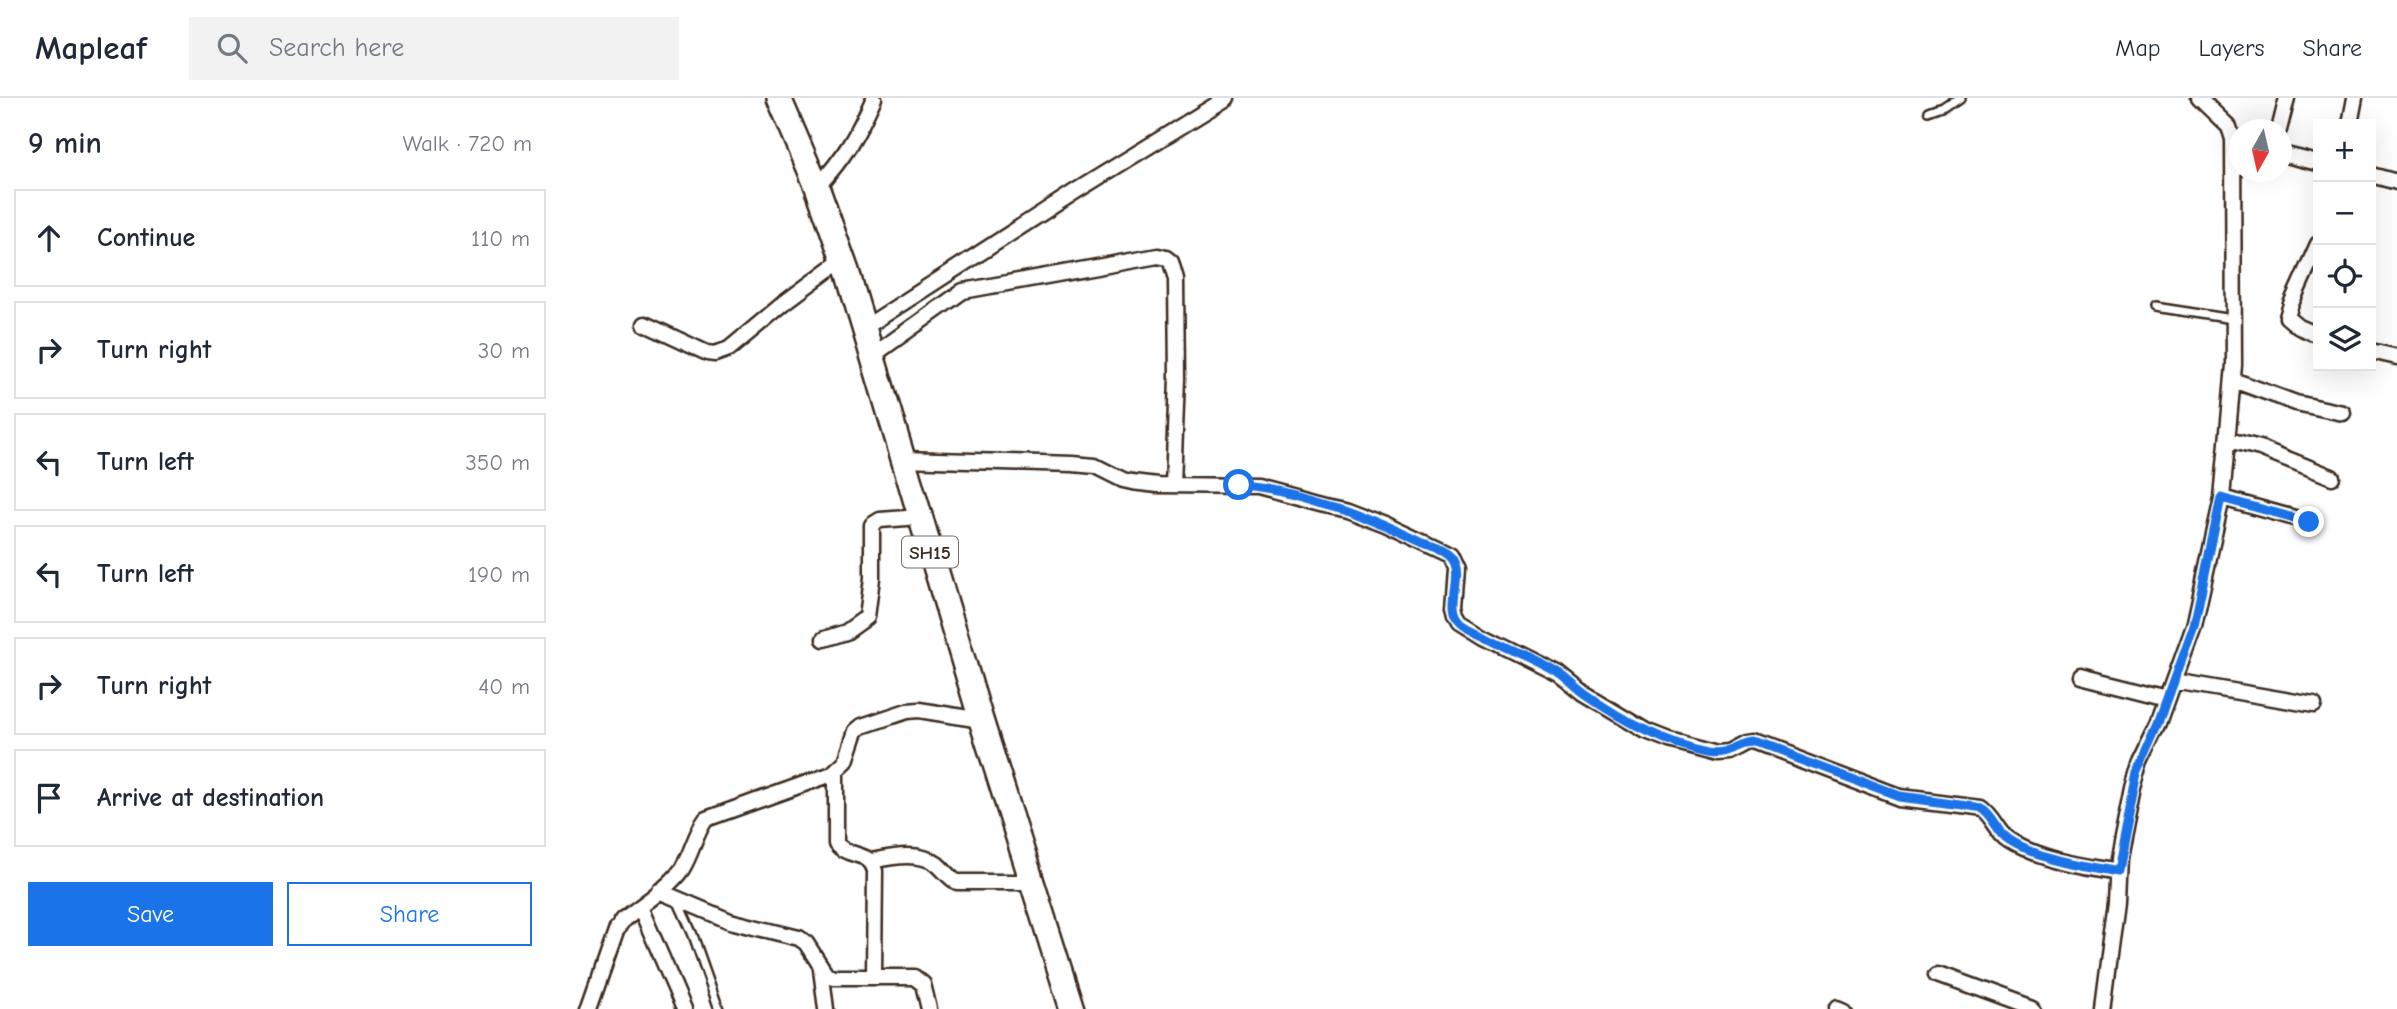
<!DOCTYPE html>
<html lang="en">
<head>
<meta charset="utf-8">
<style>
	body { margin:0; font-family:"Comic Neue",sans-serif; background:#f2f2f3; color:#1f2937 }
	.controls { position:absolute; right:21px; top:21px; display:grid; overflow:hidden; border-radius:0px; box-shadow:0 7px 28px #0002 }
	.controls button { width:63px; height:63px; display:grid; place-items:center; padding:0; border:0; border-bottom:2px solid #e0e1e3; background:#fff; color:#1f2937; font:35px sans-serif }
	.compass { position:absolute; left:1669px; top:21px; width:63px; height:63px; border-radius:50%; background:#fff; box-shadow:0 7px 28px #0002; rotate:188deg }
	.stop { position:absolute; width:21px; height:21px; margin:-16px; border:5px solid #1a73e8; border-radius:50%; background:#fff }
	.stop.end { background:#1a73e8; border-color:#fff; box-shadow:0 2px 7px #0008 }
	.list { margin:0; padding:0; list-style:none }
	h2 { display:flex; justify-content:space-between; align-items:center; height:91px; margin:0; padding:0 28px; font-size:30px }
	h2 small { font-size:23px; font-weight:400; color:#747a83 }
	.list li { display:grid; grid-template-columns:46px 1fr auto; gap:21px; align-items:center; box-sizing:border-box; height:98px; margin:0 14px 14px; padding:0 14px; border:2px solid #e0e1e3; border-radius:0px }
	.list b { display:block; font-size:26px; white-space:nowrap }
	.list em { font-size:23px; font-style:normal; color:#747a83 }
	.actions { display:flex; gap:14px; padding:21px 28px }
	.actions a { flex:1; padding:16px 0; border:2px solid #1a73e8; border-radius:0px; text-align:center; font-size:24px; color:#1a73e8 }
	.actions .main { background:#1a73e8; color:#fff }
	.icon { flex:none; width:38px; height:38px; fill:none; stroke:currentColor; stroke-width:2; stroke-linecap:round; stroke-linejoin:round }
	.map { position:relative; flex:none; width:1837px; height:911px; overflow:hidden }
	header { display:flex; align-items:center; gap:42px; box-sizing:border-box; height:98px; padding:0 35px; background:#fff; border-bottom:2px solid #e0e1e3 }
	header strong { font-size:33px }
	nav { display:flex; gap:38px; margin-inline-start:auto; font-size:24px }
	.search { width:490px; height:63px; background:#f2f2f3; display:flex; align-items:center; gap:18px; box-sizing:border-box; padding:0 24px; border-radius:0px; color:#747a83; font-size:26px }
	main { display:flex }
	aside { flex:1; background:#fff }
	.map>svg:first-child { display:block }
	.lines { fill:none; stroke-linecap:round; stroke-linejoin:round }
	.lane-casing { stroke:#3b2a1e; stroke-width:12 }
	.street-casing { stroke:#3b2a1e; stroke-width:19 }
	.primary-casing { stroke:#3b2a1e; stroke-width:28 }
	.lane { stroke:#fff; stroke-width:7 }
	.street { stroke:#fff; stroke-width:14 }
	.primary { stroke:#fff; stroke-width:23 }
	.route { stroke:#1a73e8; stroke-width:9 }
	.labels { text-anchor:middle; stroke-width:5; stroke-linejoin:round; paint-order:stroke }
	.shield { fill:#fff; stroke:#766a62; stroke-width:2 }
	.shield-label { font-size:19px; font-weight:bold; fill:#3b2a1e }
</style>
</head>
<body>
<header>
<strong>Mapleaf</strong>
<div class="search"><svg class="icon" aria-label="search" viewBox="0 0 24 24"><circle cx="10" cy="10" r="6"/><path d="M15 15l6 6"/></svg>Search here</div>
<nav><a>Map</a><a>Layers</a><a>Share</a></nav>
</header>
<main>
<aside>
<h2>9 min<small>Walk · 720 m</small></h2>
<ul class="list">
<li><svg class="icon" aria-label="ahead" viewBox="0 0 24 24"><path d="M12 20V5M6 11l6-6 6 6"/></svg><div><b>Continue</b></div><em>110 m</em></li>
<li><svg class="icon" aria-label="right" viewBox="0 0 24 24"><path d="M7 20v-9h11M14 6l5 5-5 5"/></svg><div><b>Turn right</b></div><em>30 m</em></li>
<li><svg class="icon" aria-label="left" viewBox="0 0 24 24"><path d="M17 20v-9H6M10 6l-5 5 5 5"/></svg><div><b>Turn left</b></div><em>350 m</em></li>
<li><svg class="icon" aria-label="left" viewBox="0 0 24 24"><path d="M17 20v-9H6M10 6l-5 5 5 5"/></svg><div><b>Turn left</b></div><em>190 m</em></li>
<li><svg class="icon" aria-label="right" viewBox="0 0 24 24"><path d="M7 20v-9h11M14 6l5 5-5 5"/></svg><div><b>Turn right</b></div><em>40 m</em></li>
<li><svg class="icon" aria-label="arrive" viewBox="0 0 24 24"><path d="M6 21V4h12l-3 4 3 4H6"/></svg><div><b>Arrive at destination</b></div></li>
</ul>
<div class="actions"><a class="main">Save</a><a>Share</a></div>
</aside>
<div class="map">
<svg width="1837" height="911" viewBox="0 0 1837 911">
	<rect width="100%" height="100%" fill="#fff"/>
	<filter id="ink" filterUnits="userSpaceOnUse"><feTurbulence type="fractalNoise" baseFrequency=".0143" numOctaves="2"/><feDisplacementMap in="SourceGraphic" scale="14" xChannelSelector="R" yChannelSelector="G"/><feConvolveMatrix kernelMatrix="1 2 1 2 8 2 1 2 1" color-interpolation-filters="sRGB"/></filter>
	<g filter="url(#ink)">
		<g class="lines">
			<g class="lane-casing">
				<path id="lane" d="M1371,16L1385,11L1401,0
					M1595,209L1673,221
					M118,804L133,837L159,911"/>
			</g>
			<g class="street-casing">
				<path id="street" d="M1790,26L1795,0
					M1719,32L1727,0
					M1722,56L1758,65
					M1811,77L1837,84
					M257,89C285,59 297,37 314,0
					M1758,146L1731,206L1727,219L1739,229L1758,237
					M85,226L147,255L155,256L169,251L224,205L283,161
					M304,230L516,93L667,0
					M1811,253L1837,259
					M312,258L403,193L598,158L606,160L611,164L616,181L617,280L613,387
					M1673,282L1736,305L1783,315
					M1668,342L1700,350L1772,379
					M342,361L513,366L535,368L563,382L572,384L597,387L698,388L785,411L824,426L890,457L897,472L894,508L896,516L900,523L924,538L998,575L1024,596L1086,633L1109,642L1158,655L1170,654L1187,645L1193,644L1340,700L1421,710C1434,719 1437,735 1450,743C1479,762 1523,767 1557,774
					M1662,400L1749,424
					M264,541L286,534L307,519L312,480V427L320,422L360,419
					M1521,578L1608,600
					M1614,583L1754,607
					M276,673V745C288,761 310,752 315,773L314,878
					M311,763C332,759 358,753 377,766C384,772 389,780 397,784H472
					M99,793L170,823L239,840L246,845L266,876L274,879H354L363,886L369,911
					M80,809L124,911
					M261,871L266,911
					M1378,876L1473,911
					M1278,908L1285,911
					M29,911L57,831L63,822C82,806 108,791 122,771C132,755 135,736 146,721L272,676L286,663L296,633L302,628L347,613L359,612L421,622
					M1542,911L1556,803L1558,762L1572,692L1580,664L1599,625L1634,528L1662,400L1674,267L1673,41L1669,29L1639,0"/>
			</g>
			<g class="primary-casing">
				<path id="primary" d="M219,0L257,89L287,173L421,622L512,911"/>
			</g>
			<use href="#lane" class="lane"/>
			<use href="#street" class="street"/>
			<use href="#primary" class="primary"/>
		</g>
	</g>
	<g class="lines" filter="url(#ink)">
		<path class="route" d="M679,387C742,391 804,417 861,444C870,448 887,452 893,462C904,480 885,507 900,523C904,528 913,531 918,534C944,550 974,559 999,575C1008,581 1015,589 1023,595C1060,621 1103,645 1148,654C1171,658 1175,646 1193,644L1340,699L1421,710C1434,719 1437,735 1450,743C1479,762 1523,766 1557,774L1576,677L1599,625L1634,528L1661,400L1749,424"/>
	</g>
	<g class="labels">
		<rect class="shield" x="342" y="438.5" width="56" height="31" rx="5"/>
		<g class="shield-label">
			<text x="370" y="461">SH15</text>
		</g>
	</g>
</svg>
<div class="controls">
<button>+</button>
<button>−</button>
<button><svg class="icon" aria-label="locate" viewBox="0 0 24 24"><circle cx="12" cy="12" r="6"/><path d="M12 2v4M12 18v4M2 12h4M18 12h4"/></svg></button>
<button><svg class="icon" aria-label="layers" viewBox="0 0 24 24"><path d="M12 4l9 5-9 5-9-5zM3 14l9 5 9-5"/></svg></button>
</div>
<svg class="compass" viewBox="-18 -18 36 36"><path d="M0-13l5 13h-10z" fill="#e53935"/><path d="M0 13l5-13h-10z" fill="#747a83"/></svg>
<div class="stop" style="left:679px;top:387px"></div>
<div class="stop end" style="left:1749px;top:424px"></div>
</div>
</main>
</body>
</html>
